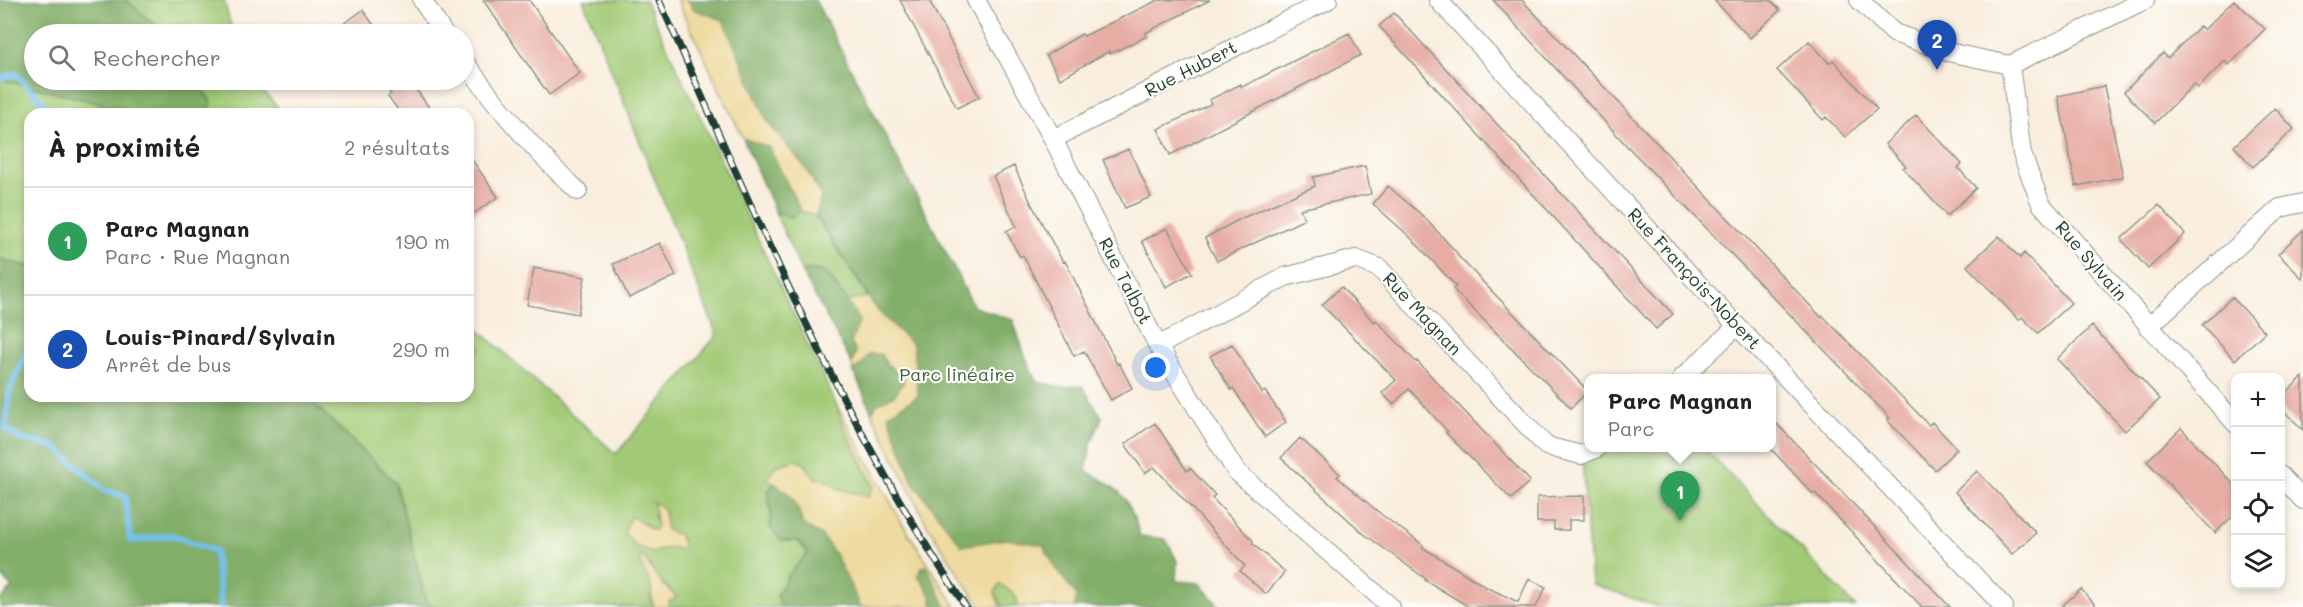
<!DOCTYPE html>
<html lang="fr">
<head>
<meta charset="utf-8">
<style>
	body { margin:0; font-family:Mali,sans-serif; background:#f2f2f2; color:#222 }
	.controls { position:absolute; right:18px; bottom:18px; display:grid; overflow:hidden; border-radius:12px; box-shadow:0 3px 9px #0003 }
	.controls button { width:54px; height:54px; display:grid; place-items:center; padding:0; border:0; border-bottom:2px solid #e0e0e0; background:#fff; color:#222; font:30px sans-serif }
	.you { position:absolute; left:1156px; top:368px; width:21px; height:21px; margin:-15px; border:4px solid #fff; border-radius:50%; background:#1a73e8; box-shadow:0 0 0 9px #1a73e833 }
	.badge { display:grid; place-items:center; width:39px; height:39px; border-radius:50%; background:#db2777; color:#fff; font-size:20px; font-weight:700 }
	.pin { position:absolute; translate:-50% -50px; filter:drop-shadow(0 2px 3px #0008) }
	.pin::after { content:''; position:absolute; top:32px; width:21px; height:18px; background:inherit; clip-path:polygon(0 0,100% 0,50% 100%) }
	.popup { position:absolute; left:1584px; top:374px; width:192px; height:78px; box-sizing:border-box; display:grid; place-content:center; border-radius:12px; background:#fff; filter:drop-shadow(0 2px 4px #0005); font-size:20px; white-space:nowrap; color:#767676 }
	.popup b { font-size:22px; color:#222 }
	.popup::after { content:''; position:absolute; left:50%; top:100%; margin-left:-12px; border:12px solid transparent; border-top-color:#fff }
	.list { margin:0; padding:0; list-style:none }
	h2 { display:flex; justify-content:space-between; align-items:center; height:78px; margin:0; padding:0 24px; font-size:26px }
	h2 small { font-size:20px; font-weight:400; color:#767676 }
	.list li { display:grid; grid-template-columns:39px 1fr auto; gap:18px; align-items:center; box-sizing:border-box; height:108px; padding:0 24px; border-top:2px solid #e0e0e0 }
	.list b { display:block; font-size:22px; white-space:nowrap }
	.list p { margin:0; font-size:20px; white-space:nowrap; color:#767676 }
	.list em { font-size:20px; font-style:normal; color:#767676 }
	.icon { flex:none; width:33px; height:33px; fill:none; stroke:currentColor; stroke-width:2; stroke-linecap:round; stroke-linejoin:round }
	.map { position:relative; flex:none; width:2303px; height:607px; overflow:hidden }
	.search { position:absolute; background:#fff; box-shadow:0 3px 9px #0003; left:24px; top:24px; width:450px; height:66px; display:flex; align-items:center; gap:15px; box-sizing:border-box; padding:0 21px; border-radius:33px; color:#767676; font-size:22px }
	.panel { position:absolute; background:#fff; box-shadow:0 3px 9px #0003; left:24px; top:108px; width:450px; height:294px; border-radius:18px }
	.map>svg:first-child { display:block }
	.green { fill:#a2ca76; stroke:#608455; stroke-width:1.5; fill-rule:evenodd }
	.forest { fill:#81ae67; stroke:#50764e; stroke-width:1.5 }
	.sand { fill:#eeda9e; stroke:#868c69; stroke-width:1.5 }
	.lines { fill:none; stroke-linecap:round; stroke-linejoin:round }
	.stream { stroke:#74c1ee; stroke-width:6 }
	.building { fill:#e7ada4 }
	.minor-casing { stroke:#8c9689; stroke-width:20 }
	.minor { stroke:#fff; stroke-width:18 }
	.rail-casing { stroke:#1f3d34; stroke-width:7 }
	.rail { stroke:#fdfcf7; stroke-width:4.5; stroke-dasharray:14; stroke-linecap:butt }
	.labels { text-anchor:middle; stroke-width:4.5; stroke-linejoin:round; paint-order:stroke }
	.street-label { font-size:18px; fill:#1f3d34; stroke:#fdfcf7 }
	.park-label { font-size:18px; fill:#406044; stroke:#fdfcf7 }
</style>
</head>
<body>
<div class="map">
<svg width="2303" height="607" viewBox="0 0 2303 607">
	<rect width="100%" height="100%" fill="#fdfcf7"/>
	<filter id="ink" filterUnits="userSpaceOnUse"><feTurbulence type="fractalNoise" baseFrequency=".0167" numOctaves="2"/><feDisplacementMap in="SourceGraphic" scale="12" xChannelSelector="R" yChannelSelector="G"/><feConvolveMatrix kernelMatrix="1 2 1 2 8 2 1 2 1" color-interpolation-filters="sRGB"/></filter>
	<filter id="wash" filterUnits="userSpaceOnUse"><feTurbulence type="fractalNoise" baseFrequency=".008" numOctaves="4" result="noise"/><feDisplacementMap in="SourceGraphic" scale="24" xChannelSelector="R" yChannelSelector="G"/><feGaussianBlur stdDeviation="1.35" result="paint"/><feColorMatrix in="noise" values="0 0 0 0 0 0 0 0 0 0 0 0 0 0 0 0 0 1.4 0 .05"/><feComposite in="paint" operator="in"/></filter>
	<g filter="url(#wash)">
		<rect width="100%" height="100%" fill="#f9eede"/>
		<path class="green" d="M126,0H224L233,34H166Z
			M583,0H645L837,406L840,418L874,487L868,497L840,489L823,479L814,478L805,464L767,479L775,483L767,493L771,511L770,527L798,541L809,553L789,574L777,595L781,607H669V602L677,597L655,575L650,564L645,572L651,585V601L654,607H436L426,602L396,483L306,396H422V398L468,396V371L480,348L478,329L616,454L717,335ZM665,512V530L670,547L651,553L643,548L644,523L654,531L657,526L654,516Z
			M0,79L142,114H30V267L0,259Z
			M196,80H253L284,114H207L212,103Z
			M801,211L816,216L868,297L847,301C834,283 826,264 802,272L775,212L791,218Z
			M1601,448H1704L1856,607H1658L1591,584L1582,457Z
			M999,583L1012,592L1018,601L1017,607C1002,607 1000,606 995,592Z"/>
		<path class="forest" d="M0,0H126L166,34H34V80H196L212,103L207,114H142L0,79Z
			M688,0H815L974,307L1013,320L1025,356L1037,382L1062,387L1082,386L1102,417L1091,444L1086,471C1123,491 1128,496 1140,536L1166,539L1177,561L1176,581L1199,583L1220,607H1074L1077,596L1056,569L1043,545L1006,539L962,546L913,483L888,414L918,396L913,345L878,311L816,216L821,195L804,166L768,124L723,20L693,9Z
			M743,138L769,147L801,211L791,218L775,212Z
			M0,259L30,267V396H306L396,483L426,602L436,607H0V600L12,588L0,574Z
			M812,269L826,273L861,320L851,343L856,351L852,364L802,272Z
			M869,354H881L886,366L899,372L904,382L895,395L877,404L872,413L853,370L862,364Z
			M775,483C794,495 798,504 803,525L822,536L835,554L861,607H781L777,595L789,574L808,553L798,541H781L770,527L771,511L767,492Z
			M928,566L946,607H935L932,603L931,595L918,576L921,567Z"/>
		<path class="sand" d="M677,0H688L693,9L723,20L768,123L804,166L821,195L816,216L801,211L769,147L743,138Z
			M868,297L878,311L913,345L918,396L888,414L913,483L962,546L1006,539L1043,545L1056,569L1077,596L1074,607H1017L1018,601L1012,592L1000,584L995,592L999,604L1003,607H981L927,525L872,413L877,404L895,395L904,382C897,367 889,371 881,354H869L862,364L853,370L852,364L856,351L851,343L860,320L847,301Z
			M468,314C485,338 481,347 468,371Z
			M837,406L902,523L956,607H946L927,566L921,567L918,576L931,595L932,603L935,607H861L835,554L822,536L803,525C796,497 791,493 767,479L775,466L796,460L805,464L814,478L823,479L840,489L868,497L874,486L840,418Z
			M653,502C667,507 665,517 666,530L679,535L683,545V550L670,547L651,553L643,548L637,547L624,533L631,516L654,531L657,526Z
			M641,554L664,586L677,597L669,602V607H654C650,599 653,590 650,582C646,573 638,564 641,554Z"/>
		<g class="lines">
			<path class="stream" d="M0,78L16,74L54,114
				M30,344L10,390L5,428L20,439L54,446L105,491L125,496L130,541L172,535L215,551L221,607"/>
		</g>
		<g id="blocks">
			<path class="building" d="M483,0H529L580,73L549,95Z
				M900,0H929L979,97L957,108Z
				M1158,0H1210L1145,33L1147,36L1110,54L1109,51L1060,79L1046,55L1082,34L1084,36Z
				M1493,0H1522L1821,317L1822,315L1929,425L1932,422L1957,449L1935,470L1887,420L1890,418L1627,146Z
				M1714,0H1770L1780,10L1750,38Z
				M2234,0L2265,29L2229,65L2225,61L2198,88L2194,84L2155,123L2124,92L2163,53L2168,58L2200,26L2204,30Z
				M363,10L380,34H329Z
				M1394,13L1673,314L1656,329L1379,26Z
				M1349,33L1361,55L1170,155L1158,129L1211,104L1209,100L1241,84L1242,87Z
				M1809,41L1829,63L1833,60L1877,109L1845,137L1826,117L1823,120L1777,70Z
				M380,80H409L434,114H401L388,96L391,94Z
				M2104,86L2123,177L2076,186L2058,96Z
				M2275,108L2294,129L2253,167L2234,146Z
				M1916,115L1962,164L1958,168L1976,188L1947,216L1903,168L1906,166L1885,144Z
				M1129,149L1151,197L1125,208L1103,160Z
				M468,154L498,197L468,217Z
				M1014,166L1032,205L1063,262L1065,261L1117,364L1119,363L1132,388L1111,400L1084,351L1074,356L1023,255L1020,257L1006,231L1016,226L993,176Z
				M1365,166L1371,194L1300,209L1305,219L1217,261L1205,238L1240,219L1315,186L1313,177Z
				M1388,186L1423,216L1458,254L1457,255L1588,391L1571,408L1453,289L1456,286L1409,236L1373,204Z
				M2159,205L2185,234L2148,269L2121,239Z
				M1167,228L1192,273L1166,287L1142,241Z
				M2303,230V279L2278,254Z
				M1999,236L2020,258L2024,253L2071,303L2038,333L2022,317L2019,320L1967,266Z
				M660,243L676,276L629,298L613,264Z
				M534,268L585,277L578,314L527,305Z
				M1341,287L1374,322L1376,320L1416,362L1417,361L1530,481L1511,499L1446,433L1448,432L1409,389L1393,404L1382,393L1396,380L1322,305Z
				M2232,297L2265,332L2235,360L2202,325Z
				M2092,326L2160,399L2125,431L2057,359Z
				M1232,344L1262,393L1265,391L1286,422L1265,437L1233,388L1231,390L1210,356Z
				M2303,377V430L2280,407V398Z
				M1772,419L1843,493L1950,607H1922L1815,493L1813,494L1772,450Z
				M1155,423L1187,471L1190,468L1215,495L1212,498L1253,541L1252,543L1285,572L1266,594L1240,571L1245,566L1154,467L1145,473L1125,444Z
				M2181,428L2235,486V514L2215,533L2147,461Z
				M1300,438L1340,474L1337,477L1382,515L1423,545L1422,547L1486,587L1518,602L1529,579L1546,587L1536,607H1469L1425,580L1426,579L1364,534L1281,458Z
				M1977,471L2036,533L2012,554L1955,492Z
				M1584,496V520H1569V530H1554V522H1537V497Z
				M2081,589L2097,607H2061Z"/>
		</g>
	</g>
	<g filter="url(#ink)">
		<use href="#blocks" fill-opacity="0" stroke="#8c9689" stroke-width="1.5"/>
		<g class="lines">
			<g class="minor-casing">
				<path id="minor" d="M422,0L444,34
					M976,0L1053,139L1158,346L1236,471L1391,607
					M1438,0L1737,326L2004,607
					M1859,0L1894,33L1948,52L2010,65L2145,0
					M464,61C498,108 535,152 578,191
					M2010,65L2022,154L2041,204L2236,424
					M1053,139L1328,0
					M2148,327L2280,208L2303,203
					M1158,346L1285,277L1356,259L1379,268L1546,446L1581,455L1597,448
					M1682,378L1737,326
					M2280,475L2303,500"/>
			</g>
			<use href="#minor" class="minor"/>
			<g class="rail-casing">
				<path id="rail" d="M659,0C752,206 839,419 966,607"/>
			</g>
			<use href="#rail" class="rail"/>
		</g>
	</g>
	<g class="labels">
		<g class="street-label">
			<text transform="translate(1191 69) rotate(-27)" y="6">Rue Hubert</text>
			<text transform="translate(2091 261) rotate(49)" y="6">Rue Sylvain</text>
			<text transform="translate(1694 279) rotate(47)" y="6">Rue François-Nobert</text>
			<text transform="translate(1125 281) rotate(63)" y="6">Rue Talbot</text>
			<text transform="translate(1422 314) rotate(47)" y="6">Rue Magnan</text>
		</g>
		<g class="park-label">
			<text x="957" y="381">Parc linéaire</text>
		</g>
	</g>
</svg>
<div class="controls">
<button>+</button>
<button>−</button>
<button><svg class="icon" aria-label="locate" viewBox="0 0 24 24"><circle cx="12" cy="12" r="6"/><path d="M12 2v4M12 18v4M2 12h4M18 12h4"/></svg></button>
<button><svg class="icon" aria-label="layers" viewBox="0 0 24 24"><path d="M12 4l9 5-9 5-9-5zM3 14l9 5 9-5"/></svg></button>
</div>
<div class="you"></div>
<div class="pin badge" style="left:1680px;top:521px;background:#2e9e5b">1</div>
<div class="popup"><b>Parc Magnan</b>Parc</div>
<div class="pin badge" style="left:1937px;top:70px;background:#1a4fb4">2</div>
<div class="search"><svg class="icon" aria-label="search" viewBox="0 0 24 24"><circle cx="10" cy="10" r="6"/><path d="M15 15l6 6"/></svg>Rechercher</div>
<section class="panel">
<h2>À proximité<small>2 résultats</small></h2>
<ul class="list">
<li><span class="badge" style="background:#2e9e5b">1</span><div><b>Parc Magnan</b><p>Parc · Rue Magnan</p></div><em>190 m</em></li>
<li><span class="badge" style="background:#1a4fb4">2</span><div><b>Louis-Pinard/Sylvain</b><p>Arrêt de bus</p></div><em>290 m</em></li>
</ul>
</section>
</div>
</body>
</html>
